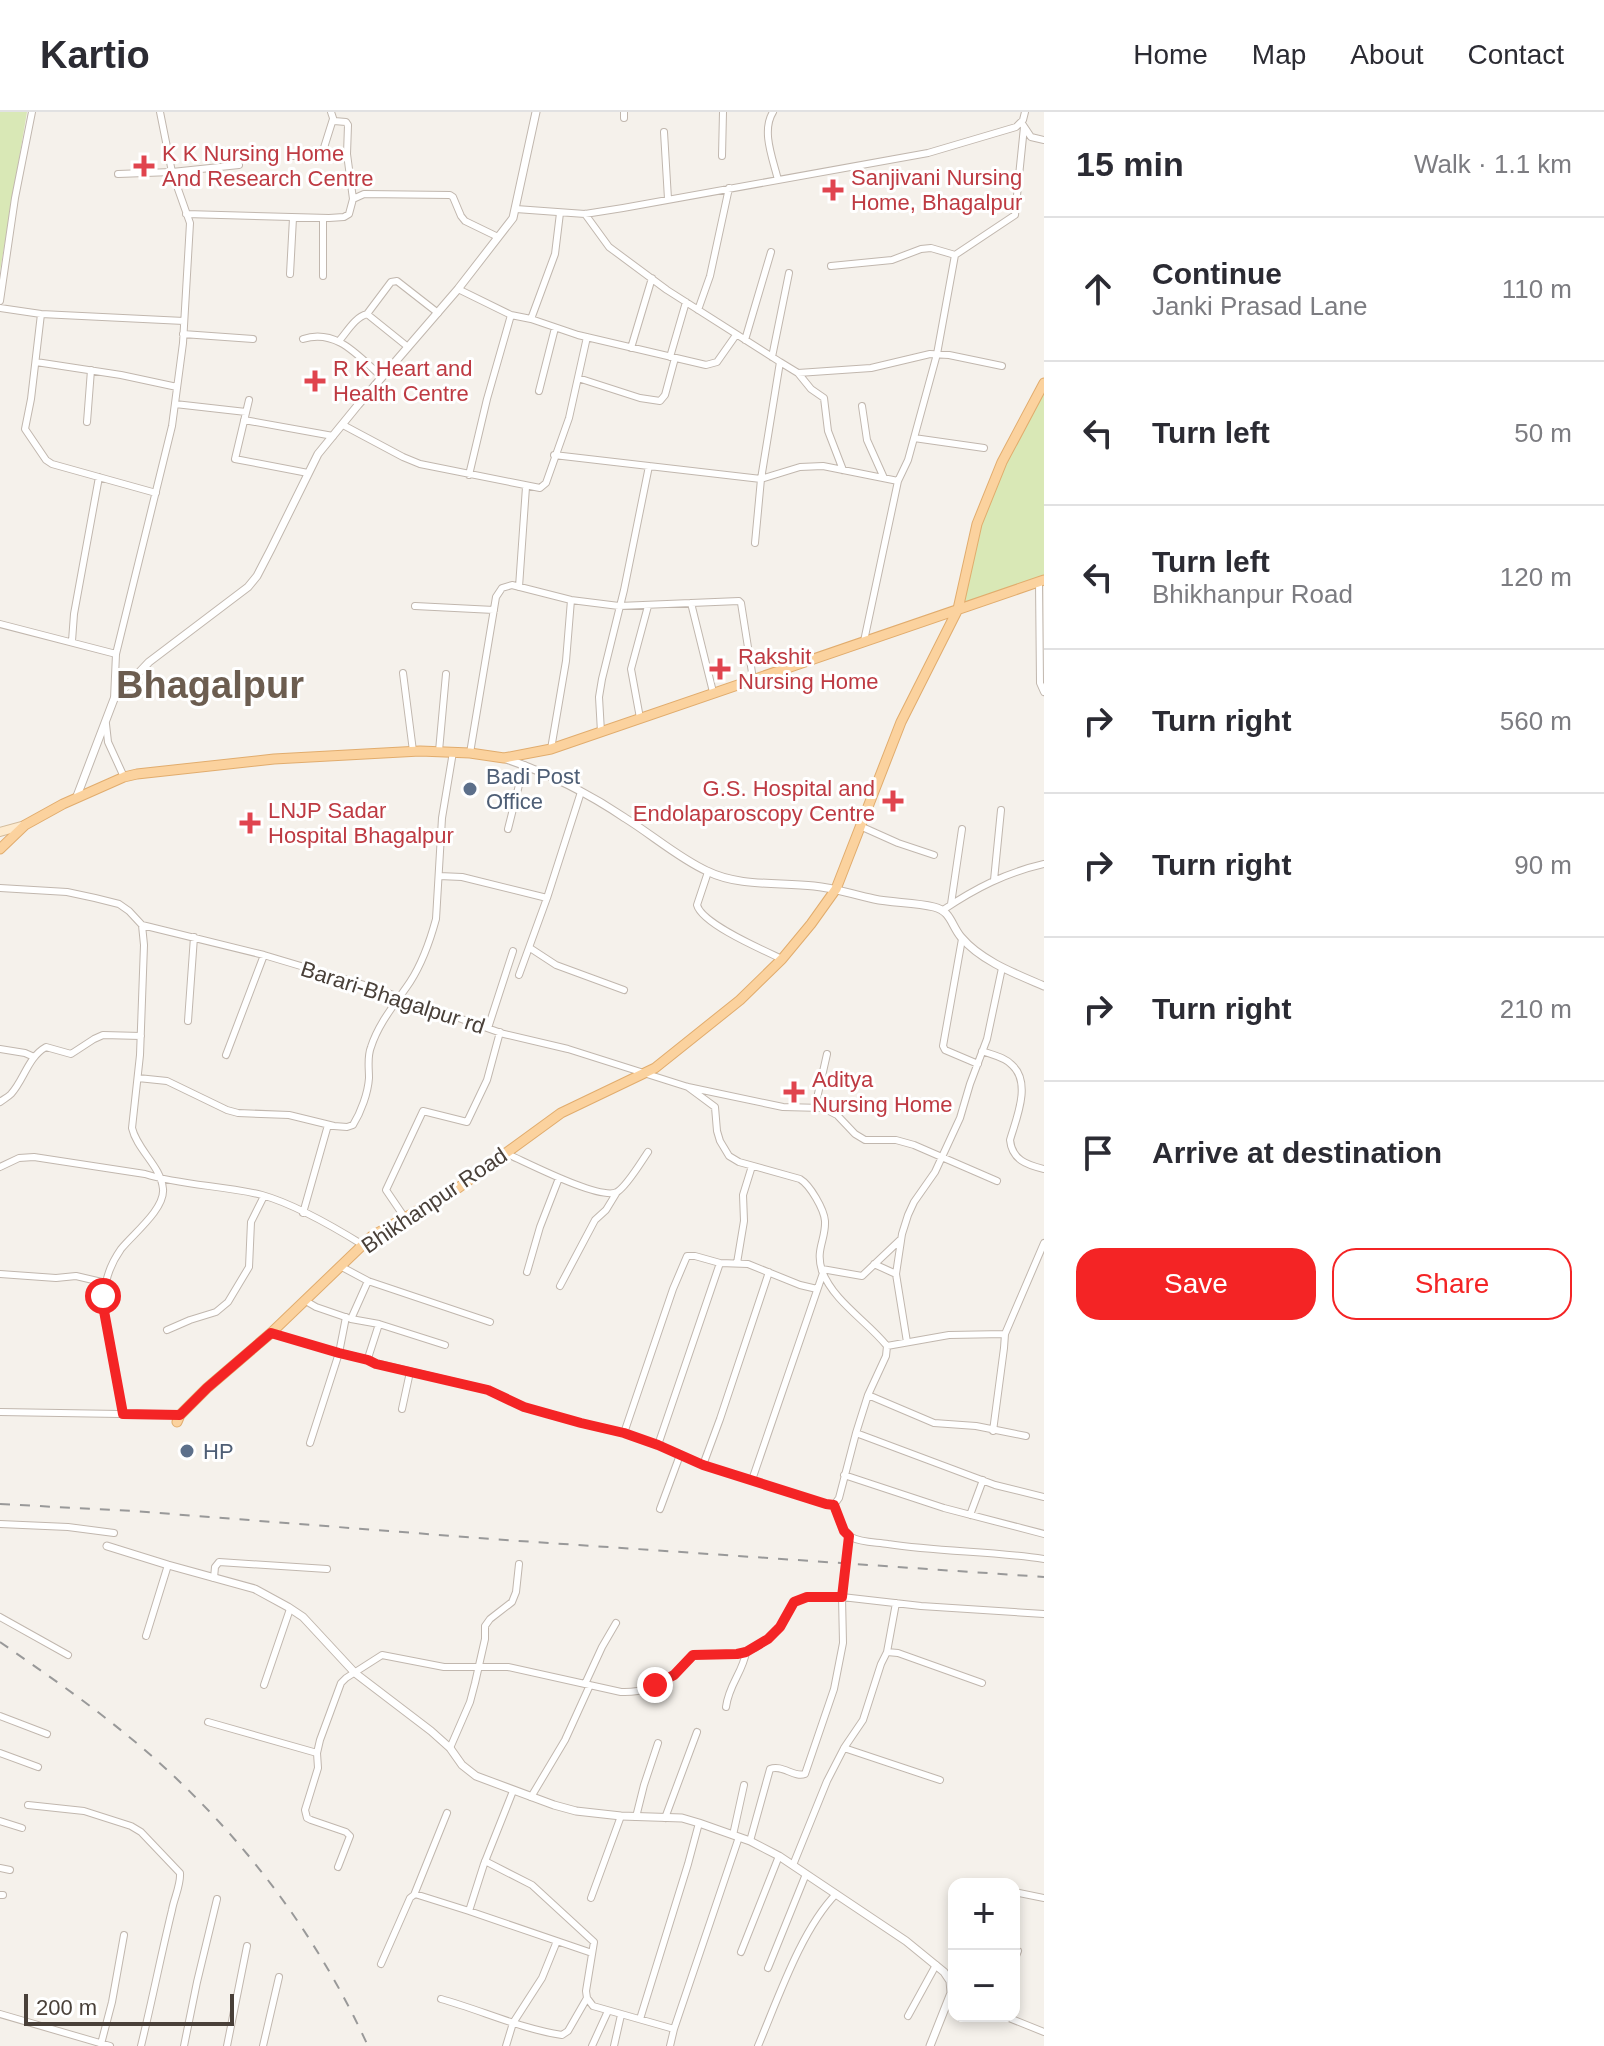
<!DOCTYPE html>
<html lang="en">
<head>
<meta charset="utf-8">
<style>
	body { margin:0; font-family:Helvetica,sans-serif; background:#f7f7f7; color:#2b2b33 }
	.controls { position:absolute; right:24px; bottom:24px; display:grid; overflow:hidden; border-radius:16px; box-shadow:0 4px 12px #0003 }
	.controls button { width:72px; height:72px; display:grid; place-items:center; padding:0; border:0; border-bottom:2px solid #e1e1e2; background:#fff; color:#2b2b33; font:40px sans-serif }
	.scale { position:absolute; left:24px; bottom:20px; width:210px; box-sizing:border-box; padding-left:8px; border:4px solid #494039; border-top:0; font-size:22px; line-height:28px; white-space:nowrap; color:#494039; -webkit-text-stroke:6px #fff; paint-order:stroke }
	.stop { position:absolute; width:24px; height:24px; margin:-18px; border:6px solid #f42425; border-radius:50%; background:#fff }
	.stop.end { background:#f42425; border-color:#fff; box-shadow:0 2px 8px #0008 }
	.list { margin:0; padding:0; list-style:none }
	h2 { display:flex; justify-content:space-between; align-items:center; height:104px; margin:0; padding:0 32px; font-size:34px }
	h2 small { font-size:26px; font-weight:400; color:#7c7c81 }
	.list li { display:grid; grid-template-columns:52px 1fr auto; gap:24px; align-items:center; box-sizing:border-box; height:144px; padding:0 32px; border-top:2px solid #e1e1e2 }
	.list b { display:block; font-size:30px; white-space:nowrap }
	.list p { margin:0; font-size:26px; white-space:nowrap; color:#7c7c81 }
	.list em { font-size:26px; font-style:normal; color:#7c7c81 }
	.actions { display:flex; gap:16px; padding:24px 32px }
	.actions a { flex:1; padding:18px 0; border:2px solid #f42425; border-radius:24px; text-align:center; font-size:28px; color:#f42425 }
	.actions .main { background:#f42425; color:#fff }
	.icon { flex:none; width:44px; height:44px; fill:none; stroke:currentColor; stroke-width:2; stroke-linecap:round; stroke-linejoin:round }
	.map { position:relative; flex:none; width:1044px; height:1934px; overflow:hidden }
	header { display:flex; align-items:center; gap:48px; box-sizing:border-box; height:112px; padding:0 40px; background:#fff; border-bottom:2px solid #e1e1e2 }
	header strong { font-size:38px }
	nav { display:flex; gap:44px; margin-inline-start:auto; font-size:28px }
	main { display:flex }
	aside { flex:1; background:#fff }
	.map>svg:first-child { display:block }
	.green { fill:#d9e8b6 }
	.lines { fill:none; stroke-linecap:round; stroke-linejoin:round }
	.minor-casing { stroke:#c1b7ae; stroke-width:8 }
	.tertiary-casing { stroke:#c1b7ae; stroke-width:9 }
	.secondary-casing { stroke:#d3bc9c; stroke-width:10 }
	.primary-casing { stroke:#e1ac6d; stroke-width:11 }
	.minor { stroke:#fff; stroke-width:6 }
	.tertiary { stroke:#fff; stroke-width:7 }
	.secondary { stroke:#fdeacd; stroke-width:8 }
	.primary { stroke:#fbd29e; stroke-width:9 }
	.rail { stroke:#999; stroke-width:2; stroke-dasharray:10 10; stroke-linecap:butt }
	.route { stroke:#f42425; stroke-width:10 }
	.health-dot { fill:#e0444e; stroke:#fff; stroke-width:3 }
	.service-dot { fill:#5c6f8a; stroke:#fff; stroke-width:3 }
	.labels { text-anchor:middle; stroke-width:6; stroke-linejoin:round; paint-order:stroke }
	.health-label { font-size:22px; fill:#be3a42; stroke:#fff; text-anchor:start }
	.service-label { font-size:22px; fill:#4e5e75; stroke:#fff; text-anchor:start }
	.street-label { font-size:22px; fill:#494039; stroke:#fff }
	.town-label { font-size:38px; font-weight:bold; fill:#6c5d50; stroke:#fff }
</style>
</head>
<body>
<header>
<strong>Kartio</strong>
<nav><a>Home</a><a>Map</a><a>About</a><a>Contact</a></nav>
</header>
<main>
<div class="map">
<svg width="1044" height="1934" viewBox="0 0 1044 1934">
	<rect width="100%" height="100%" fill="#f5f1eb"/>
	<path class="green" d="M0,0H27L0,159Z
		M1044,271V468L958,497L977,412Z"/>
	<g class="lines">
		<g class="minor-casing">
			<path id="minor" d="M331,0L334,9L346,10L348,13L347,42L353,87
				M773,0C761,19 773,47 778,68
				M624,6V0
				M1023,13L1031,25L1044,28
				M664,20L668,87
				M293,44L322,42L333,7
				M722,44L723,0
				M118,62L172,60L239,53
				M516,97L585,102L623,96L928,41L1016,15L1023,8L1025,0
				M186,102L329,106L344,105L349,102L353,87L364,82L450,83L453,85L461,104L465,109L498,125
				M585,102L609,135L667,178L780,250L761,367L755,431
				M831,154L892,148L921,137L931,136L955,143
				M290,162L293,106
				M323,164V106
				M458,177L511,203L531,207L578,223L706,253L717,250L736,223
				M0,189L15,86L32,0
				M0,196L41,202L184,209
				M698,198L710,164L729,76
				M41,202L31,287L25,317L46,348L52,352L156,381
				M367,202L391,170L397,169L438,201
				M531,207L555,142L560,101
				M183,222L253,227
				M303,227C337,216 359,245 382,265
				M745,228L771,140
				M339,229C347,220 355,205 367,202L408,235
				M631,236L652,166
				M670,245L686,190
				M772,245L789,161
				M36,250L121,263L177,275
				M780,250L798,261L811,277L824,286L828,319L843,358
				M798,261L871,256L930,242L949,243L1002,254
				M578,266L640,286L660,289L665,283L675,246
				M539,279L555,216
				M249,288L235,347L308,361
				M175,292L246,300
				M862,294L867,328L884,366
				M244,308L333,324
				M87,310L91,258
				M343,313L403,345L420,352L540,376L546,371L569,306L587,225
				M914,326L984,336
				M554,343L761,367L800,355L823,354L898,369
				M469,363L487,287L511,203
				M1039,470L1040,571L1044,580
				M519,475L526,375
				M691,491L713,580
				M415,494L494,498
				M0,512L116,542
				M72,529L74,502L99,365
				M864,529L898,369L908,348L937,242L955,143L1015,103L1024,15
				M403,561L413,639
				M114,587L116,542L172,314L183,231L190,111L172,60L160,0
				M640,606L631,557L648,494
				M106,612L108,630L124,665
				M601,620L599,585L602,567L624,478L649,354
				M551,637L566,549L571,488
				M439,639L446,562
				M470,641L496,485L502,476L512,473L571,488L619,494L739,489L741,491L753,567
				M860,714L898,731L934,743
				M508,717L524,653
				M708,760L697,793C702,812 763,838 782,847
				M439,764L462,765L547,786
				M994,768L1001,698
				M0,776L67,780L95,786L119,792L129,799L142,813L144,833L140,943L132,1016C137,1038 161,1054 163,1077C165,1097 133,1122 121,1137C114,1147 108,1160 106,1171
				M951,792L962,717
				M943,798C976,776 1005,761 1044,752
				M142,813L264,843L368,874L504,922L568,937L688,975L783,995L823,996L837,1003L855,1022L865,1028H896L914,1033L997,1069
				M962,827L943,934L945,938L978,952
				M530,836L556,853L624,878
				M519,863L547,786L581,680
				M188,909L194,825
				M488,916L513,839
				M0,937L25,941L34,945
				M982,939C992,943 1005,945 1012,953C1032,971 1016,1007 1010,1028C1012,1048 1027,1053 1044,1057
				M226,943L264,843
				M138,966L167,969L227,998L238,1001L289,1003L334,1014L347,1015L353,1013C361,1000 368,981 369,966C369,955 367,945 371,935C379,910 396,891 410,870C423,850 430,829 436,807L442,706L453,640
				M0,990C4,987 8,985 11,982C24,968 28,945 46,935L71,942L94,927L103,923L141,924
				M815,995L827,942
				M505,1041C524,1049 600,1089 617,1080C627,1074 641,1050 648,1040
				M0,1055L19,1046L34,1045L145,1062C183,1074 223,1073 262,1083C294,1092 334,1115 363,1133
				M303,1101L328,1013
				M405,1106L386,1078L423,999L467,1010L487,968L500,920
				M737,1151L744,1109L743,1083L752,1054
				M874,1152L896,1162L907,1230
				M340,1154L368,1169L351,1207L379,1212L369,1243L368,1248L371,1250L488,1278L524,1295L581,1311L624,1321L658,1333L703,1353L826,1392L834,1393L839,1386L856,1321L868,1283L886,1244L887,1234C867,1209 834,1190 822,1159C815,1137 826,1128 825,1109C824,1097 810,1073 800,1067L739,1050L729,1044L720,1029L717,1019L715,995L688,975
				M822,1157L862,1164L900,1128
				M527,1160L540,1115L559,1066
				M0,1162L56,1166L76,1164L106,1171L103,1184L104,1199L123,1302
				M896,1162L902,1122L908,1103L914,1090L935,1060L960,1006L970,972L987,927L1002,856
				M368,1169L490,1210
				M560,1174L595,1108L606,1098L617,1080
				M304,1188L316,1195L348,1206
				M379,1212L445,1233
				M167,1218L190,1208L216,1200L228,1190L249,1155L251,1110L264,1084
				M271,1221L325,1237L368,1248
				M887,1234L949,1223L1005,1222
				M868,1283L934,1311L976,1314L1026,1324
				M402,1297L410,1260
				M0,1300L180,1303
				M993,1319L1004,1236L1005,1222L1044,1131
				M624,1321L673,1177L687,1144H695L720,1151L748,1152L800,1173L817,1177
				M856,1321L995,1373L1044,1385
				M310,1331L339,1241L346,1205
				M658,1333L720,1151
				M703,1353L720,1307L769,1160
				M844,1363L944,1396L1044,1422
				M752,1368L823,1161
				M834,1393C838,1403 841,1419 851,1425C862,1431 877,1430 888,1432C940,1440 992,1439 1044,1447
				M660,1397L680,1343
				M970,1403L983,1368
				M0,1412L68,1415L114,1421
				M214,1466L215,1455L219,1450L327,1457
				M0,1505L68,1543
				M146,1524L168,1453
				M887,1540L896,1491
				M585,1572L602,1535L616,1511
				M264,1573L290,1497
				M726,1595C729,1572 743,1560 746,1540
				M0,1604L47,1622
				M208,1610L317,1641
				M450,1636L470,1590L475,1571L485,1527V1514L490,1507L512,1490L516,1480L519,1452
				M844,1636L940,1668
				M0,1641L38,1655
				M531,1685L565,1628L590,1573
				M28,1693L84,1699L131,1714L141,1720L180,1761C181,1773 174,1786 172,1798C161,1843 152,1889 141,1934
				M636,1705L644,1673L658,1631
				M665,1706L697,1620
				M0,1709L22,1716
				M733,1723L744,1673
				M750,1729L770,1657C782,1652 794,1666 805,1662L834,1577L843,1531L842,1485L849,1424
				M485,1749L532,1773L594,1830L586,1879L587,1886L593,1894L674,1917
				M793,1753L827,1669L844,1636L863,1608L881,1552L887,1540L898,1541L982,1571
				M338,1755L350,1724L346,1720L311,1708L307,1706L305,1698L318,1656L317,1641L320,1628L341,1571L346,1566L382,1543L444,1555H508L621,1580C641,1581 659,1574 676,1562C682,1557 686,1548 693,1543L737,1542L755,1536L768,1527L780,1515L794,1490L807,1485H842L921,1494L1044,1502
				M0,1756L10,1758
				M1014,1780L1044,1786
				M0,1783H3
				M414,1783L447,1701
				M591,1786L621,1704
				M469,1799L484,1752L513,1679
				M741,1840L779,1744
				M1014,1849L1018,1839
				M381,1852L410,1786L415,1782L469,1799L592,1841
				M768,1856L806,1762
				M441,1887C481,1898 521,1917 562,1923L568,1919L587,1886
				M1014,1890H1016
				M0,1902L110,1934
				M908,1904L936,1853
				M1004,1904L1044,1920
				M640,1907L688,1752L699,1711
				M101,1932L112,1890L124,1823
				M184,1934L197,1870L217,1787
				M227,1934L247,1834
				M263,1934L279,1865
				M506,1934L513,1911L542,1866L557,1829
				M592,1934L608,1899
				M614,1934L621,1903
				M670,1934L674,1917L739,1725
				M758,1934C778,1887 801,1818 836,1782"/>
		</g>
		<g class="tertiary-casing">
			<path id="tertiary" d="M506,647C548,661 588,681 625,706C651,722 680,747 707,759C739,775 779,770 814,774C835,776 854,783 874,787C893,791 914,790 934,795C951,799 951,813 961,825C981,849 1016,862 1044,874
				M77,684L114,587L149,550L248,475L257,464L271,437L318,342L358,293L458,177L513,106L536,0
				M107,1434L168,1453L255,1477L288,1495L303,1505L355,1561L431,1619L450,1636L462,1653L476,1664L554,1693L576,1699L621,1704L682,1706L699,1711L750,1729L779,1744L906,1829L944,1860L950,1869L951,1881L930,1934"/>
		</g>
		<g class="secondary-casing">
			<path id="secondary" d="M0,720L25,713"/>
		</g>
		<g class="primary-casing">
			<path id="primary" d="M0,737L25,713L63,692L124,665L137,662L274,647L420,639L470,641L504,646L551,637L1044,468
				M177,1310L180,1303L207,1276L271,1221L372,1124L458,1076L561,1001L655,956L740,888L782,847L811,812L836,777L901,610L958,497L977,412L1002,350L1044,271"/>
		</g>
		<use href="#minor" class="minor"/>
		<use href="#tertiary" class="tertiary"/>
		<use href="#secondary" class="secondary"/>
		<use href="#primary" class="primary"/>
		<path class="rail" d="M0,1392L133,1399L491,1427L1044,1465
			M0,1530C43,1560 87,1590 128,1624C230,1707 313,1814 368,1934"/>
	</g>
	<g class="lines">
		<path class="route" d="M103,1184L104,1199L123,1302L180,1303L207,1276L271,1221L339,1241L368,1248L376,1252L488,1278L524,1295L581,1311L624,1321L658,1333L703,1353L826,1392L834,1393L844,1419L849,1424L842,1485H807L794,1490L780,1515L768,1527L746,1540L737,1542L693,1543L674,1563L655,1573"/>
	</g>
	<g class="health-dot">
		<path d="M140 42h8v8h8v8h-8v8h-8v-8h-8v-8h8z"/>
		<path d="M829 66h8v8h8v8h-8v8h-8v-8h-8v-8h8z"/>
		<path d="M311 257h8v8h8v8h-8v8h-8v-8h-8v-8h8z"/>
		<path d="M716 545h8v8h8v8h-8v8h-8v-8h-8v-8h8z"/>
		<path d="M889 677h8v8h8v8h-8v8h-8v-8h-8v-8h8z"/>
		<path d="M246 699h8v8h8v8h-8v8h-8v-8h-8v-8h8z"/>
		<path d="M790 968h8v8h8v8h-8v8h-8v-8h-8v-8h8z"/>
	</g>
	<g class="service-dot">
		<circle cx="470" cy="677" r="8"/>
		<circle cx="187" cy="1339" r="8"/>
	</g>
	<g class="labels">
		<g class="health-label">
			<text x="162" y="49">K K Nursing Home<tspan x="162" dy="25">And Research Centre</tspan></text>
			<text x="851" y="73">Sanjivani Nursing<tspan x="851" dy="25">Home, Bhagalpur</tspan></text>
			<text x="333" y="264">R K Heart and<tspan x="333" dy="25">Health Centre</tspan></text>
			<text x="738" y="552">Rakshit<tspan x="738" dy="25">Nursing Home</tspan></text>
			<text x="875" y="684" text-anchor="end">G.S. Hospital and<tspan x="875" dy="25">Endolaparoscopy Centre</tspan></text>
			<text x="268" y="706">LNJP Sadar<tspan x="268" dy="25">Hospital Bhagalpur</tspan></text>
			<text x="812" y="975">Aditya<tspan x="812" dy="25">Nursing Home</tspan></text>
		</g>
		<g class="service-label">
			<text x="486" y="672">Badi Post<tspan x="486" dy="25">Office</tspan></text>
			<text x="203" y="1347">HP</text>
		</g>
		<g class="street-label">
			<text transform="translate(393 885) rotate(18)" y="8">Barari-Bhagalpur rd</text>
			<text transform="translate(434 1088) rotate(-34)" y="8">Bhikhanpur Road</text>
		</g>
		<g class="town-label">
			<text x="210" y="586">Bhagalpur</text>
		</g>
	</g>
</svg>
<div class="controls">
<button>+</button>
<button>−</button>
</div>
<div class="scale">200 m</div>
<div class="stop" style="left:103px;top:1184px"></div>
<div class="stop end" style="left:655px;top:1573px"></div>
</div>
<aside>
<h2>15 min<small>Walk · 1.1 km</small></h2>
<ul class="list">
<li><svg class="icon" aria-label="ahead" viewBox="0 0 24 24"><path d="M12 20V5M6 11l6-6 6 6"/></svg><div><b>Continue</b><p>Janki Prasad Lane</p></div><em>110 m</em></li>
<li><svg class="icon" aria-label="left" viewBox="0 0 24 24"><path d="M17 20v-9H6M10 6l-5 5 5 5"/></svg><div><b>Turn left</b></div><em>50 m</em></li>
<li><svg class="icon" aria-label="left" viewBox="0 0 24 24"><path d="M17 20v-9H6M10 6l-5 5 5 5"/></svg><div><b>Turn left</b><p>Bhikhanpur Road</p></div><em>120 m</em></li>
<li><svg class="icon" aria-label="right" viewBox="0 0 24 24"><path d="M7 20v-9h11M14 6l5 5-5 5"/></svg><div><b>Turn right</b></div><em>560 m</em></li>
<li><svg class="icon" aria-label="right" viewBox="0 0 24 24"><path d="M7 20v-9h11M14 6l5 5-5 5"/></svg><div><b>Turn right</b></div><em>90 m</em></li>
<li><svg class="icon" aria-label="right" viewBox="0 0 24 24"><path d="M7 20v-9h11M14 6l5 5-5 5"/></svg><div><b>Turn right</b></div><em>210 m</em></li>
<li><svg class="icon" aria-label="arrive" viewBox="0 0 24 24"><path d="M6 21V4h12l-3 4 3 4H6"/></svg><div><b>Arrive at destination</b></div></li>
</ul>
<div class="actions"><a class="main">Save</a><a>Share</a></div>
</aside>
</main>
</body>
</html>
